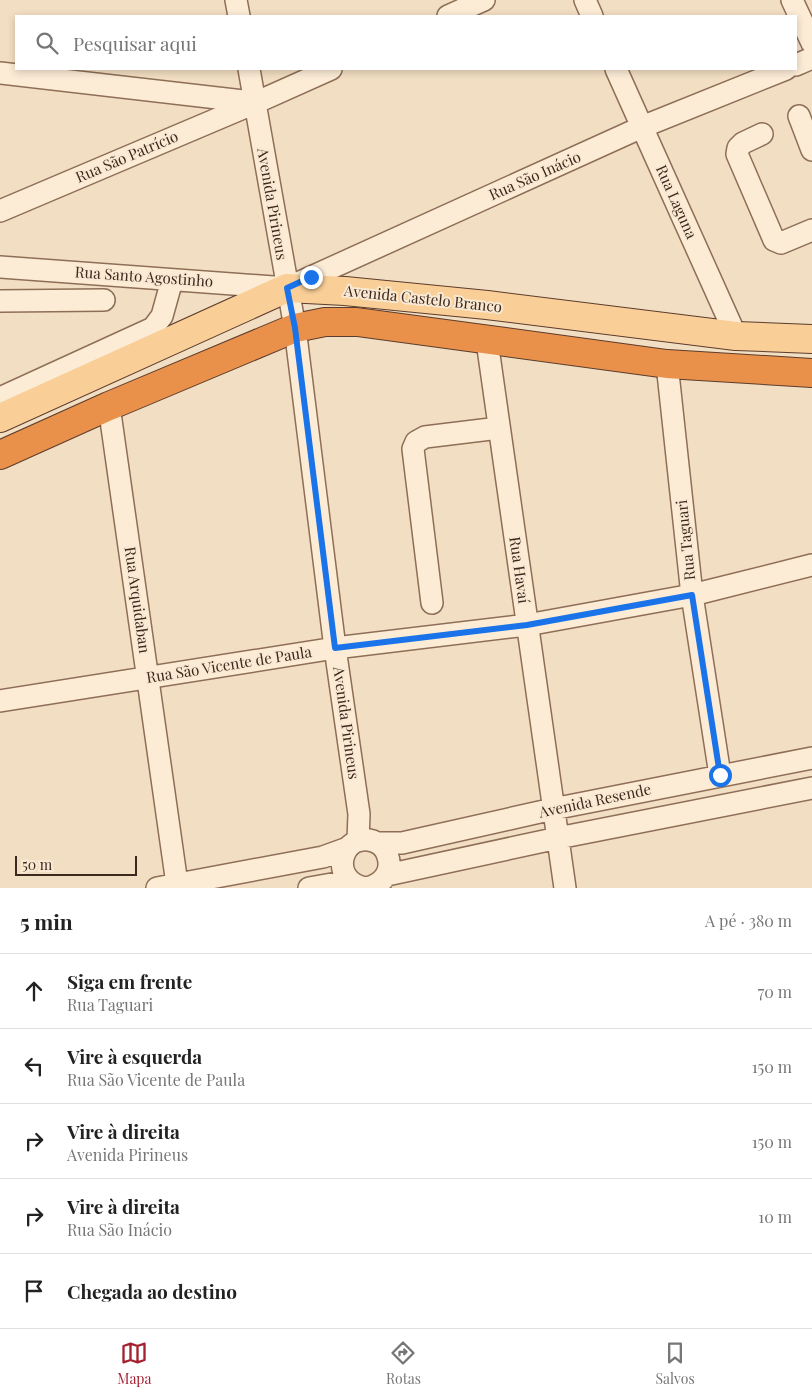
<!DOCTYPE html>
<html lang="pt">
<head>
<meta charset="utf-8">
<style>
	body { margin:0; font-family:"Playfair Display",serif; background:#f2f2f2; color:#222 }
	.scale { position:absolute; left:15px; bottom:12px; width:122px; box-sizing:border-box; padding-left:5px; border:2px solid #3c281d; border-top:0; font-size:14px; line-height:18px; white-space:nowrap; color:#3c281d; -webkit-text-stroke:4px #f9e9d2; paint-order:stroke }
	.stop { position:absolute; width:15px; height:15px; margin:-11px; border:4px solid #1a73e8; border-radius:50%; background:#fff }
	.stop.end { background:#1a73e8; border-color:#fff; box-shadow:0 1px 5px #0008 }
	.list { margin:0; padding:0; list-style:none }
	h2 { display:flex; justify-content:space-between; align-items:center; height:65px; margin:0; padding:0 20px; font-size:21px }
	h2 small { font-size:16px; font-weight:400; color:#767676 }
	.list li { display:grid; grid-template-columns:32px 1fr auto; gap:15px; align-items:center; box-sizing:border-box; height:75px; padding:0 20px; border-top:1px solid #e0e0e0 }
	.list b { display:block; font-size:19px; white-space:nowrap }
	.list p { margin:0; font-size:16px; white-space:nowrap; color:#767676 }
	.list em { font-size:16px; font-style:normal; color:#767676 }
	.icon { flex:none; width:28px; height:28px; fill:none; stroke:currentColor; stroke-width:2; stroke-linecap:round; stroke-linejoin:round }
	.map { position:relative; flex:none; width:812px; height:888px; overflow:hidden }
	.search { position:absolute; background:#fff; box-shadow:0 2px 8px #0003; left:15px; right:15px; top:15px; height:55px; display:flex; align-items:center; gap:12px; box-sizing:border-box; padding:0 18px; border-radius:0px; color:#767676; font-size:19px }
	.sheet { height:440px; background:#fff }
	nav { display:flex; justify-content:space-around; align-items:center; box-sizing:border-box; height:70px; border-top:1px solid #e0e0e0; background:#fff; font-size:14px; color:#767676 }
	nav a { display:grid; justify-items:center; gap:2px }
	nav .on { color:#a32131 }
	.map>svg:first-child { display:block }
	.lines { fill:none; stroke-linecap:round; stroke-linejoin:round }
	.minor-casing { stroke:#8e6e57; stroke-width:24 }
	.major-casing { stroke:#5c3c2c; stroke-width:30 }
	.highway-casing { stroke:#5c3c2c; stroke-width:30 }
	.minor { stroke:#fcecd6; stroke-width:21 }
	.major { stroke:#f9ce97; stroke-width:28 }
	.highway { stroke:#e9914b; stroke-width:28 }
	.route { stroke:#1a73e8; stroke-width:6 }
	.labels { text-anchor:middle; stroke-width:4; stroke-linejoin:round; paint-order:stroke }
	.street-label { font-size:15px; fill:#3c281d; stroke:#f9e9d2 }
</style>
</head>
<body>
<div class="map">
<svg width="812" height="888" viewBox="0 0 812 888">
	<rect width="100%" height="100%" fill="#f2dec2"/>
	<g class="lines">
		<g class="minor-casing">
			<path id="minor" d="M236,0L239,16
				M585,0L592,16
				M792,0L812,43
				M448,16L484,0
				M796,65L812,58
				M249,69L295,328L335,648L359,814L358,841
				M616,69L736,336
				M0,73L252,102
				M799,116L812,150
				M762,134L743,143L738,148L737,154L774,240L781,243L812,230
				M0,211L255,103L331,69
				M0,267L287,288L642,127L786,69
				M0,301L104,300
				M487,341L565,888
				M667,364L692,595L720,775
				M0,398L153,328L162,316L172,280
				M109,406L177,884
				M432,603L413,449L416,442L425,437L499,428
				M0,701L335,648L527,625L692,595L812,565
				M378,843H402L553,809L812,758
				M387,875L558,838L812,788
				M157,888L323,857L348,848
				M309,888L349,881
				M365,888C327,880 342,831 373,841C379,843 385,848 387,854C394,871 383,884 367,888"/>
		</g>
		<g class="major-casing">
			<path id="major" d="M0,418L287,288L345,291L487,305L736,336L812,339"/>
		</g>
		<g class="highway-casing">
			<path id="highway" d="M0,455L109,406L295,328L325,322H357L667,364L812,373"/>
		</g>
		<use href="#minor" class="minor"/>
		<use href="#major" class="major"/>
		<use href="#highway" class="highway"/>
	</g>
	<g class="lines">
		<path class="route" d="M311,277L287,288L295,328L335,648L527,625L692,595L720,775"/>
	</g>
	<g class="labels">
		<g class="street-label">
			<text transform="translate(127 157) rotate(-23)" y="5">Rua São Patrício</text>
			<text transform="translate(535 176) rotate(-24)" y="5">Rua São Inácio</text>
			<text transform="translate(676 202) rotate(66)" y="5">Rua Laguna</text>
			<text transform="translate(272 204) rotate(80)" y="5">Avenida Pirineus</text>
			<text transform="translate(144 277) rotate(4)" y="5">Rua Santo Agostinho</text>
			<text transform="translate(423 299) rotate(6)" y="5">Avenida Castelo Branco</text>
			<text transform="translate(686 540) rotate(-96)" y="5">Rua Taguari</text>
			<text transform="translate(519 570) rotate(82)" y="5">Rua Havaí</text>
			<text transform="translate(137 600) rotate(82)" y="5">Rua Arquidaban</text>
			<text transform="translate(229 665) rotate(-9)" y="5">Rua São Vicente de Paula</text>
			<text transform="translate(346 723) rotate(82)" y="5">Avenida Pirineus</text>
			<text transform="translate(595 801) rotate(-12)" y="5">Avenida Resende</text>
		</g>
	</g>
</svg>
<div class="scale">50 m</div>
<div class="stop" style="left:720px;top:775px"></div>
<div class="stop end" style="left:311px;top:277px"></div>
<div class="search"><svg class="icon" aria-label="search" viewBox="0 0 24 24"><circle cx="10" cy="10" r="6"/><path d="M15 15l6 6"/></svg>Pesquisar aqui</div>
</div>
<section class="sheet">
<h2>5 min<small>A pé · 380 m</small></h2>
<ul class="list">
<li><svg class="icon" aria-label="ahead" viewBox="0 0 24 24"><path d="M12 20V5M6 11l6-6 6 6"/></svg><div><b>Siga em frente</b><p>Rua Taguari</p></div><em>70 m</em></li>
<li><svg class="icon" aria-label="left" viewBox="0 0 24 24"><path d="M17 20v-9H6M10 6l-5 5 5 5"/></svg><div><b>Vire à esquerda</b><p>Rua São Vicente de Paula</p></div><em>150 m</em></li>
<li><svg class="icon" aria-label="right" viewBox="0 0 24 24"><path d="M7 20v-9h11M14 6l5 5-5 5"/></svg><div><b>Vire à direita</b><p>Avenida Pirineus</p></div><em>150 m</em></li>
<li><svg class="icon" aria-label="right" viewBox="0 0 24 24"><path d="M7 20v-9h11M14 6l5 5-5 5"/></svg><div><b>Vire à direita</b><p>Rua São Inácio</p></div><em>10 m</em></li>
<li><svg class="icon" aria-label="arrive" viewBox="0 0 24 24"><path d="M6 21V4h12l-3 4 3 4H6"/></svg><div><b>Chegada ao destino</b></div></li>
</ul>
</section>
<nav>
<a class="on"><svg class="icon" aria-label="map" viewBox="0 0 24 24"><path d="M3 6l6-2 6 2 6-2v14l-6 2-6-2-6 2zM9 4v14M15 6v14"/></svg>Mapa</a>
<a><svg class="icon" aria-label="directions" viewBox="0 0 24 24"><path d="M12 3l9 9-9 9-9-9zM9 14v-3h6M13 9l2 2-2 2"/></svg>Rotas</a>
<a><svg class="icon" aria-label="saved" viewBox="0 0 24 24"><path d="M7 4h10v16l-5-4-5 4z"/></svg>Salvos</a>
</nav>
</body>
</html>
